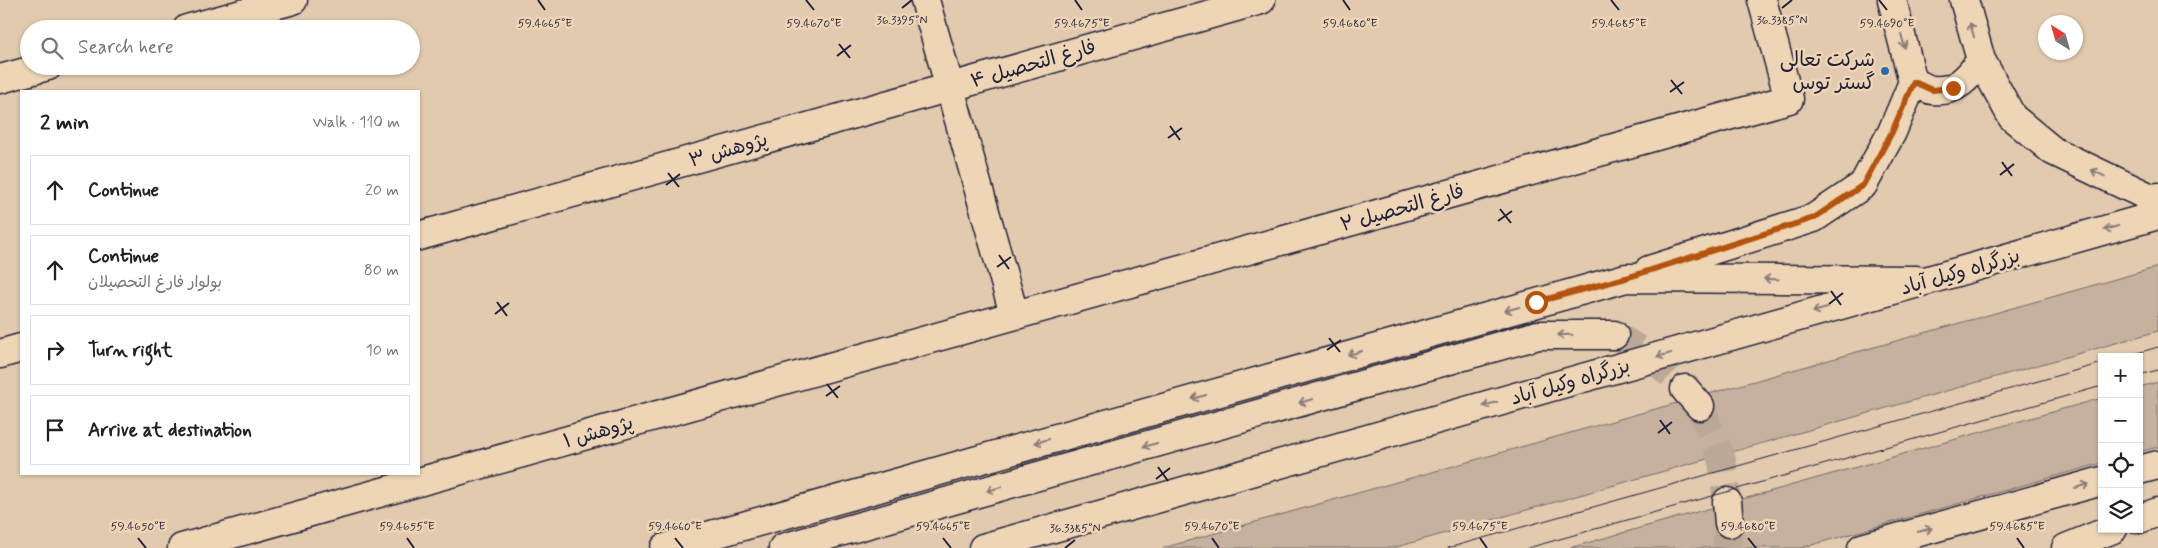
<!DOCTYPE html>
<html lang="en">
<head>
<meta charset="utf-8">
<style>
	body { margin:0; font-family:Mynerve,"Playpen Sans Arabic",sans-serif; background:#f2f2f2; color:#202124 }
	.controls { position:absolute; right:15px; bottom:15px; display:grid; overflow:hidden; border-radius:0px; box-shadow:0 1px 4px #0004 }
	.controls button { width:45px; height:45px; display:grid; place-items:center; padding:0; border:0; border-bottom:1px solid #e0e0e0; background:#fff; color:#202124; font:25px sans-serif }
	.compass { position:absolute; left:2038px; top:15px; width:45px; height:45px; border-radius:50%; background:#fff; box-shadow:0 1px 4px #0004; rotate:323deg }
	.stop { position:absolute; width:15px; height:15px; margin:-11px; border:4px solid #b45309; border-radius:50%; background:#fff }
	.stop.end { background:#b45309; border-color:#fff; box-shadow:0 1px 5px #0008 }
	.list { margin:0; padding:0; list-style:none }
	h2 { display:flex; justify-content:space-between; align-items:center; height:65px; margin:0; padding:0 20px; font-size:21px }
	h2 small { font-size:16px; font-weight:400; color:#757577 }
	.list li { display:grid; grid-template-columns:32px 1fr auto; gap:15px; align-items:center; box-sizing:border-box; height:70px; margin:0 10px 10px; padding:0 10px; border:1px solid #e0e0e0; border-radius:0px }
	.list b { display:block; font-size:19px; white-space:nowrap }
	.list p { margin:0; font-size:16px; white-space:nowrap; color:#757577 }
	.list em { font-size:16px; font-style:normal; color:#757577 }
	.icon { flex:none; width:28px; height:28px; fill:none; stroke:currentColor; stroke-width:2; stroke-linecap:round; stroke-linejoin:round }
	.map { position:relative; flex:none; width:2158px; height:548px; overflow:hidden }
	.search { position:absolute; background:#fff; box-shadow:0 1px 4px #0004; left:20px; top:20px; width:400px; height:55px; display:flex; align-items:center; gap:12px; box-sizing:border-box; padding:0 18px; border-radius:28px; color:#757577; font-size:19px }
	.panel { position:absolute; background:#fff; box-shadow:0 1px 4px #0004; left:20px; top:90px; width:400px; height:385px; border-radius:0px }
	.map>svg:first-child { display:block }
	.green { fill:#c5b19d; stroke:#746a6c }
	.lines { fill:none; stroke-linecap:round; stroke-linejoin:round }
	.highway-tunnel { stroke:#bba897; stroke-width:28; stroke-dasharray:28 14; stroke-linecap:butt }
	.street-casing { stroke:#22223b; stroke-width:31 }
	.secondary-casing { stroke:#22223b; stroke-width:31 }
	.highway-casing { stroke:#22223b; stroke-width:31 }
	.street { stroke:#edd5b5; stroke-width:28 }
	.secondary { stroke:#edd5b5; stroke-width:28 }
	.highway { stroke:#edd5b5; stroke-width:28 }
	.tram { stroke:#22223b; stroke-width:1 }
	.oneway { stroke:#887c78 }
	.route { stroke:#b45309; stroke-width:6 }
	.ticks { fill:none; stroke:#22223b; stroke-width:2 }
	.poi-dot { fill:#1f6fb2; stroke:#edd5b5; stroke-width:2 }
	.labels { text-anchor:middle; stroke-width:5; stroke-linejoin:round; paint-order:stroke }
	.poi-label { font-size:20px; fill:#22223b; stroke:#edd5b5; text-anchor:end }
	.street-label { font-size:20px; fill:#22223b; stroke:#edd5b5 }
	.ticks-label { font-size:12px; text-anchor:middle; fill:#22223b; stroke:#edd5b5; stroke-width:5; stroke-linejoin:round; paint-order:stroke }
</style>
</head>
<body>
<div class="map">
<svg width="2158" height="548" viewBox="0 0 2158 548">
	<rect width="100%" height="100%" fill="#e1caae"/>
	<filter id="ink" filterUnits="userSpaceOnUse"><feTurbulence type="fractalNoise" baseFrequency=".02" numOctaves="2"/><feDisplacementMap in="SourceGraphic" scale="10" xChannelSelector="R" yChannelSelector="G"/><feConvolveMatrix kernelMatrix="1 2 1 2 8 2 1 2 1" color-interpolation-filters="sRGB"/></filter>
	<g filter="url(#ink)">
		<path class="green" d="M2158,267V331L1393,548H1163Z
			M2158,382V447L2139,452V387Z
			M2102,398V463L1801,548H1569Z"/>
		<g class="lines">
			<path class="highway-tunnel" d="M1614,335C1643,350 1663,365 1685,389
				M1700,406L1722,460L1727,502
				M1726,548L1729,523"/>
			<g class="street-casing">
				<path id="street" d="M925,0L1014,314
					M187,29L293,0
					M0,79L48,66
					M419,236L1261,0
					M0,354L21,348
					M2139,519L2158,512
					M182,548L1789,99L1762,0
					M2066,548L2113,529"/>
			</g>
			<g class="secondary-casing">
				<path id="secondary" d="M1964,0L1981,60L2012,117L2053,151L2151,198L2158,197
					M1913,82C1919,84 1926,89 1932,90C1956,93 1969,77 1981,60
					M1649,270L1814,218L1863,185L1892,132L1913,82L1892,0
					M665,548L1626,278L1916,280"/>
			</g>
			<g class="highway-casing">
				<path id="highway" d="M1685,389L1700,406
					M2139,470L2158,465
					M1727,502L1729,523
					M783,548L1538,335H1614
					M983,548L2158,215
					M1862,548L2102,481"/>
			</g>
			<use href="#street" class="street"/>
			<use href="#secondary" class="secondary"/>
			<use href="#highway" class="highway"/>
			<path class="tram" d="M2124,357L2158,347
				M2139,375L2158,370
				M1448,548L2102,363
				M1528,548L2102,386"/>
		</g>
		<defs><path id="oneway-shaft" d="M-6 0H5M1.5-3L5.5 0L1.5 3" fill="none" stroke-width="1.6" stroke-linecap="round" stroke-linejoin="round" transform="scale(1.25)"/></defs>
		<g class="oneway">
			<use href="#oneway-shaft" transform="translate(1972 30) rotate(-106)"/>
			<use href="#oneway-shaft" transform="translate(1903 41) rotate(75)"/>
			<use href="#oneway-shaft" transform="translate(2098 173) rotate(-154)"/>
			<use href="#oneway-shaft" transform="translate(2111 228) rotate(164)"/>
			<use href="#oneway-shaft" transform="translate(1771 279) rotate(-179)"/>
			<use href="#oneway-shaft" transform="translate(1512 309) rotate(164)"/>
			<use href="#oneway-shaft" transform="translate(1820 310) rotate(164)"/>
			<use href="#oneway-shaft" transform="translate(1565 335) rotate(179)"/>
			<use href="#oneway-shaft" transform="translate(1355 353) rotate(164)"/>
			<use href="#oneway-shaft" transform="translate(1664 355) rotate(164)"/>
			<use href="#oneway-shaft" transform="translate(1199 397) rotate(164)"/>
			<use href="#oneway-shaft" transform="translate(1306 401) rotate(164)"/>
			<use href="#oneway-shaft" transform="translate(1490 404) rotate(164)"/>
			<use href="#oneway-shaft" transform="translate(1042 441) rotate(164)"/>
			<use href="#oneway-shaft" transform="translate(1150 445) rotate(164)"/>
			<use href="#oneway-shaft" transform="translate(2082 486) rotate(-16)"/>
			<use href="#oneway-shaft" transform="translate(994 489) rotate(164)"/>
			<use href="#oneway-shaft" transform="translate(1925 530) rotate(-16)"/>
		</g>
	</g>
	<g class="lines" filter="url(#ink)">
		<path class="route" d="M1536,302L1626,278L1814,218L1863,185L1892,132L1914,82L1932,90L1953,88"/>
	</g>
	<path class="ticks" d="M538,0L545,10M806,0L814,10M1075,0L1082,10M1343,0L1350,10M1611,0L1619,10M1879,0L1887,10M902,8L912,0M1782,8L1792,0M839,44L850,58M837,56L851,45M1671,80L1682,94M1670,92L1684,82M1170,126L1180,140M1168,138L1182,128M2002,162L2012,176M668,173L679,187M2000,175L2014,164M666,185L680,174M1500,209L1511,223M1498,221L1512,211M999,255L1009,269M997,267L1011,257M1831,291L1841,305M497,302L507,316M1829,304L1843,293M495,314L509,303M1329,338L1340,352M1327,350L1341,340M827,384L838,398M826,396L840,386M1660,420L1670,434M1658,433L1672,422M1158,467L1168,481M1156,479L1170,468M138,538L146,548M407,538L414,548M675,538L683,548M943,538L951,548M1212,538L1219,548M1480,538L1487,548M1748,538L1756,548M2017,538L2024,548M1065,548L1075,540"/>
	<circle class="poi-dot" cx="1885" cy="71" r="5"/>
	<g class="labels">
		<g class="poi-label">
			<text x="1875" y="66">شرکت تعالی<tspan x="1875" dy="23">گستر توس</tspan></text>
		</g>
		<g class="street-label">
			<text transform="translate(1033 63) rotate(-16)" y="7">فارغ التحصیل ۴</text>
			<text transform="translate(728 149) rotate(-16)" y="7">پژوهش ۳</text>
			<text transform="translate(1402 207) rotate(-16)" y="7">فارغ التحصیل ۲</text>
			<text transform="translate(1960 271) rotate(-16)" y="7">بزرگراه وکیل آباد</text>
			<text transform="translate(1570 381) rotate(-16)" y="7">بزرگراه وکیل آباد</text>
			<text transform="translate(598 431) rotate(-16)" y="7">پژوهش ۱</text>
		</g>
	</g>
	<g class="ticks-label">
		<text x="902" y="24">36.3395°N</text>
		<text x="1782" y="24">36.3385°N</text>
		<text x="545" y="27">59.4665°E</text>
		<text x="814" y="27">59.4670°E</text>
		<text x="1082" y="27">59.4675°E</text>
		<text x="1350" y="27">59.4680°E</text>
		<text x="1619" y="27">59.4685°E</text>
		<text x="1887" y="27">59.4690°E</text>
		<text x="138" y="530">59.4650°E</text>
		<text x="407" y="530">59.4655°E</text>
		<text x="675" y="530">59.4660°E</text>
		<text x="943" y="530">59.4665°E</text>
		<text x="1212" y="530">59.4670°E</text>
		<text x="1480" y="530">59.4675°E</text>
		<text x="1748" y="530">59.4680°E</text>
		<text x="2017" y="530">59.4685°E</text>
		<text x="1075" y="532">36.3385°N</text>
	</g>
</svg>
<div class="controls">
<button>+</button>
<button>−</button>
<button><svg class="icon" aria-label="locate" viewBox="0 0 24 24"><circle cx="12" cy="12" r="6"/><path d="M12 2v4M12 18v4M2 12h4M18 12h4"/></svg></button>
<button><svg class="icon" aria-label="layers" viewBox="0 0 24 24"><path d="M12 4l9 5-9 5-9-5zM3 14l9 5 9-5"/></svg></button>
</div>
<svg class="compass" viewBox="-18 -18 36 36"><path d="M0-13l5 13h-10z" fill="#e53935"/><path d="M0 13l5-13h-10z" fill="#757577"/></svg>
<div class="stop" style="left:1536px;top:302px"></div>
<div class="stop end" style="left:1953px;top:88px"></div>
<div class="search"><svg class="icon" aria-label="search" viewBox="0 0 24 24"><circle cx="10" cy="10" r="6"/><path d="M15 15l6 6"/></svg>Search here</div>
<section class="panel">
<h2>2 min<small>Walk · 110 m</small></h2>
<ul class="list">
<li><svg class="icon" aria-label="ahead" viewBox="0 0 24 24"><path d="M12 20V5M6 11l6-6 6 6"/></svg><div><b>Continue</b></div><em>20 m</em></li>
<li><svg class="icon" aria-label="ahead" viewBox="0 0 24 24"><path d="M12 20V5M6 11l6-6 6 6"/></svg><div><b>Continue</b><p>بولوار فارغ التحصیلان</p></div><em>80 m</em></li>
<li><svg class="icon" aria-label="right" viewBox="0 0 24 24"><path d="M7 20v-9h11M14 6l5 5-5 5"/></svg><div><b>Turn right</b></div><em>10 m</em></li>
<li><svg class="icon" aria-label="arrive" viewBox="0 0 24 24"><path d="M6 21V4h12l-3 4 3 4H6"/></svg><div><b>Arrive at destination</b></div></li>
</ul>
</section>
</div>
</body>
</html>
